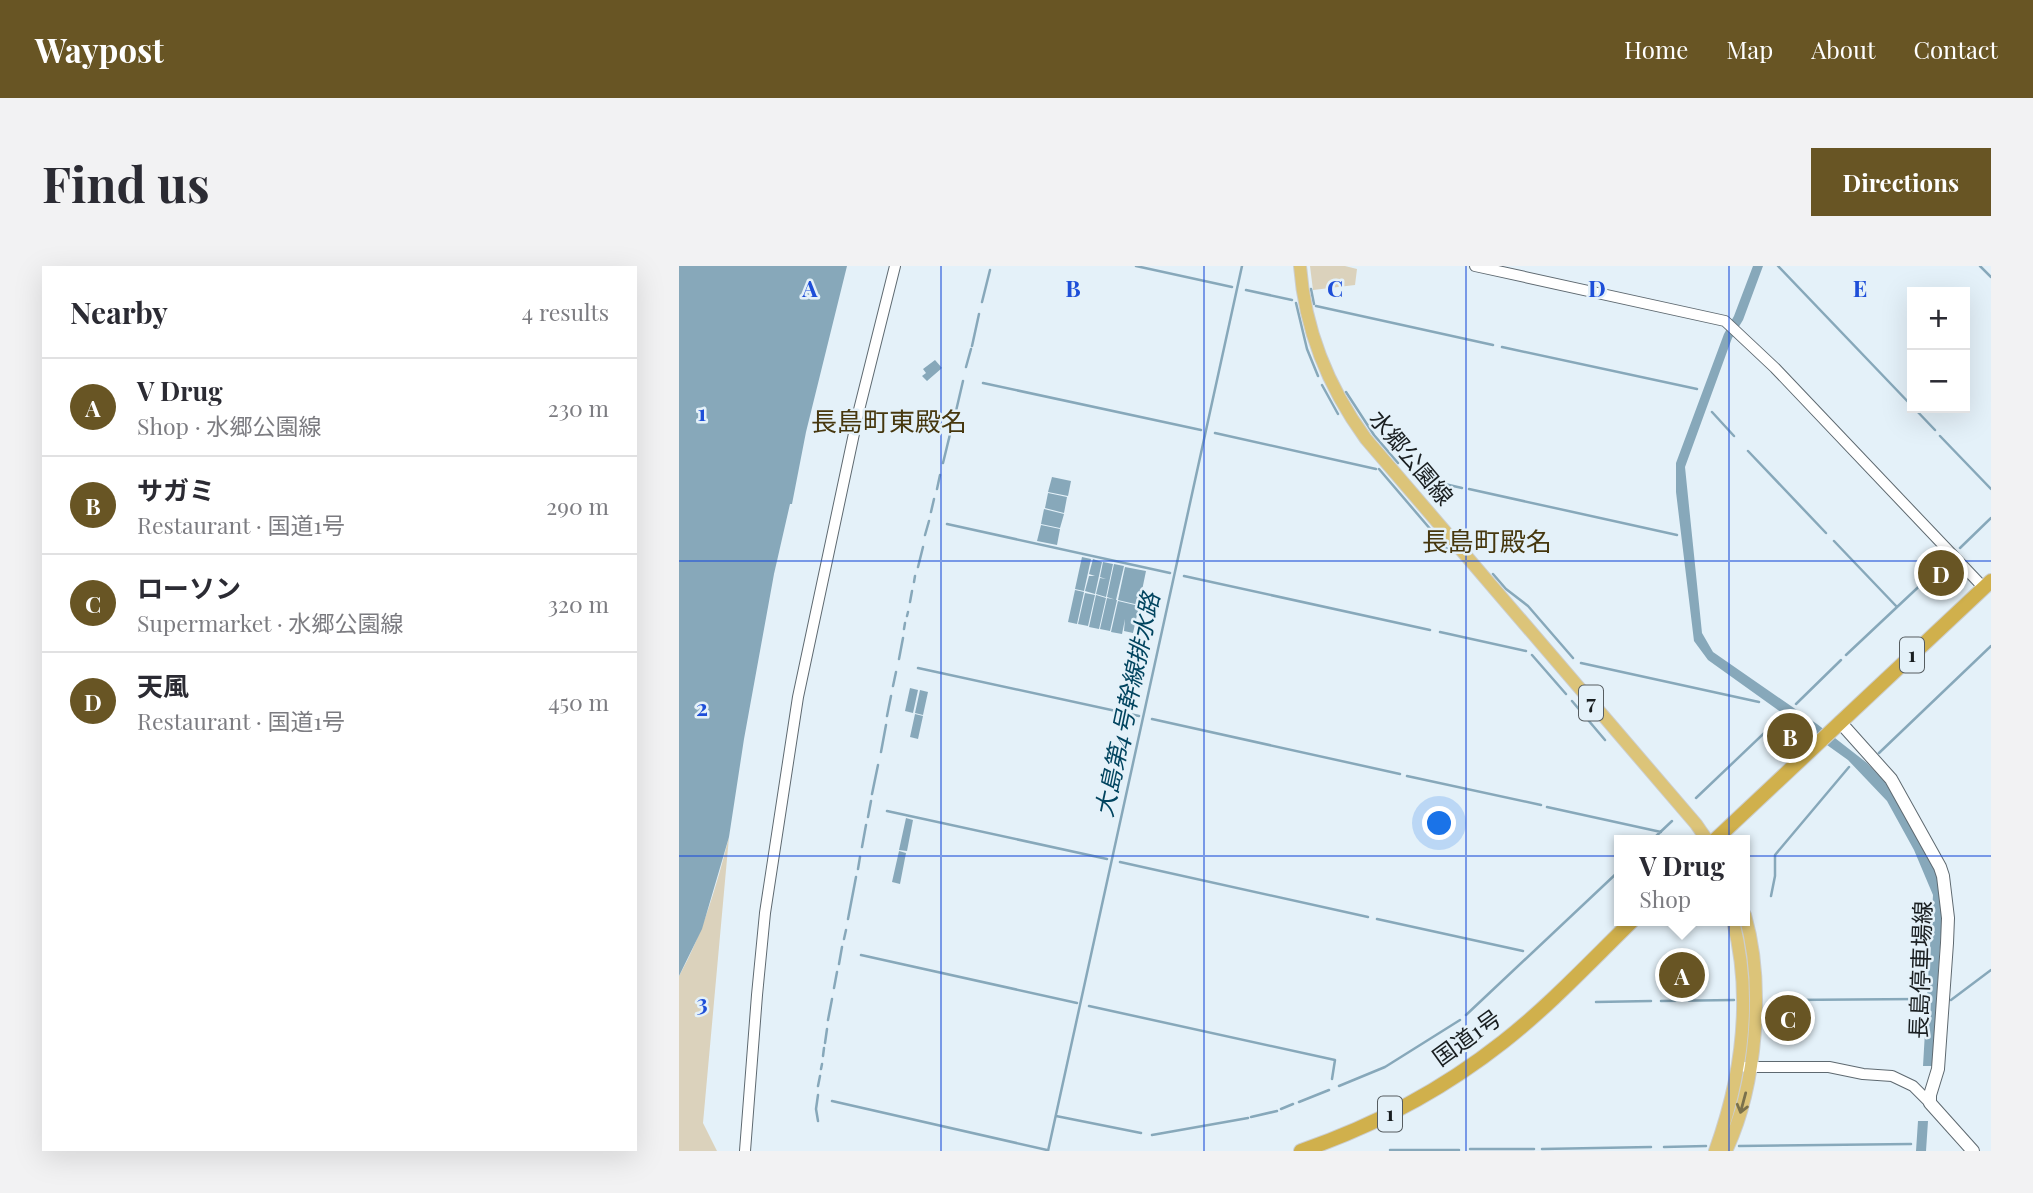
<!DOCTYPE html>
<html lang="en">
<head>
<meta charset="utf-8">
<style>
	body { margin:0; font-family:"Playfair Display","Noto Sans JP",serif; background:#f2f2f3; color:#2b2b33 }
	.controls { position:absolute; right:21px; top:21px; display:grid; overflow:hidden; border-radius:0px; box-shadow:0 7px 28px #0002 }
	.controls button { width:63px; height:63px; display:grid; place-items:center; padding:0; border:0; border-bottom:2px solid #e1e1e2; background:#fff; color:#2b2b33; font:35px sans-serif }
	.you { position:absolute; left:761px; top:558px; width:24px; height:24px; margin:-18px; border:5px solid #fff; border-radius:50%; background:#1a73e8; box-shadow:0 0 0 10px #1a73e833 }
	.badge { display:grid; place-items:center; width:46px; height:46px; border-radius:50%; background:#685524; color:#fff; font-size:23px; font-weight:700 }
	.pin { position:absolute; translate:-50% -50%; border:4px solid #fff; box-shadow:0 2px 7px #0006 }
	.popup { position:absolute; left:935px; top:569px; width:136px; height:91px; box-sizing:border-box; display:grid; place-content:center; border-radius:0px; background:#fff; filter:drop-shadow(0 2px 5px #0005); font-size:23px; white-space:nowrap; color:#7c7c81 }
	.popup b { font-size:26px; color:#2b2b33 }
	.popup::after { content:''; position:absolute; left:50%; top:100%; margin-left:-14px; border:14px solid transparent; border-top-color:#fff }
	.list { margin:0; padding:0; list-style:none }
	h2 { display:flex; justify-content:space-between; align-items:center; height:91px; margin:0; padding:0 28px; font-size:30px }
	h2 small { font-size:23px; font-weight:400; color:#7c7c81 }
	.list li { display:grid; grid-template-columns:46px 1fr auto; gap:21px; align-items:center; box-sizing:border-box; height:98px; padding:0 28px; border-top:2px solid #e1e1e2 }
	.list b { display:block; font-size:26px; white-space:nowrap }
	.list p { margin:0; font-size:23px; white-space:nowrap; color:#7c7c81 }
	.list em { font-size:23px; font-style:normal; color:#7c7c81 }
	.map { position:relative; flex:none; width:1312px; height:885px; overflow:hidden; border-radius:0px }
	header { display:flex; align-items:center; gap:42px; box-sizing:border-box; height:98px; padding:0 35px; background:#685524; color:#fff }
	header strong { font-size:33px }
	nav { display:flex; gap:38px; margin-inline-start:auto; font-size:24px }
	.intro { display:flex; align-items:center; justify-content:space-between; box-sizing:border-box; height:168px; padding:0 42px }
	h1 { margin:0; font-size:49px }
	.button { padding:18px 32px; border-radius:0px; background:#685524; color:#fff; font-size:24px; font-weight:700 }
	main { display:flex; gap:42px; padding:0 42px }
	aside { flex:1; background:#fff; border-radius:0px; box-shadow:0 7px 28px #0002 }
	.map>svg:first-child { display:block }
	.green { fill:#dbd2bc }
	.water { fill:#87a8ba }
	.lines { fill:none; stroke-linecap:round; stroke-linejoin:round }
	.stream { stroke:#87a8ba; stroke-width:2.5 }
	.tertiary-casing { stroke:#5e6970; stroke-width:12 }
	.secondary-casing { stroke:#5e6970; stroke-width:14 }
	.primary-casing { stroke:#cccece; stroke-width:14 }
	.trunk-casing { stroke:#cccece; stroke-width:16 }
	.tertiary { stroke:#fff; stroke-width:10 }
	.secondary { stroke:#fff; stroke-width:12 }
	.primary { stroke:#dcc479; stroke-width:12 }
	.trunk { stroke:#d0b04c; stroke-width:14 }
	.oneway { stroke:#7a714c }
	.grid { fill:none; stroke:#1d4ed8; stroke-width:2; stroke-opacity:0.55 }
	.labels { text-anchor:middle; stroke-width:5; stroke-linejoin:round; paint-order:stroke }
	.shield { fill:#e4f1f9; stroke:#565d61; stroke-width:2 }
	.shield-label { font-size:21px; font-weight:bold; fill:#191e20 }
	.street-label { font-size:23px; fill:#191e20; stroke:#e4f1f9 }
	.water-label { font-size:24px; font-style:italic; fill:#01445f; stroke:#e4f1f9 }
	.quarter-label { font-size:26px; fill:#46370e; stroke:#e4f1f9 }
	.grid-label { font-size:23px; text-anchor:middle; font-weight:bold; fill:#1d4ed8; stroke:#e4f1f9; stroke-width:5; stroke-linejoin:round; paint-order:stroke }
</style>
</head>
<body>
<header>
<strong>Waypost</strong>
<nav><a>Home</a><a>Map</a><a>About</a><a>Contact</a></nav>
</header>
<div class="intro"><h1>Find us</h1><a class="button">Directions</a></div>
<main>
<aside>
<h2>Nearby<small>4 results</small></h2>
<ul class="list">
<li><span class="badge">A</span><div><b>V Drug</b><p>Shop · 水郷公園線</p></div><em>230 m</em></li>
<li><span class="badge">B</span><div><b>サガミ</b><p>Restaurant · 国道1号</p></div><em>290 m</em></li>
<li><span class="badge">C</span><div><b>ローソン</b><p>Supermarket · 水郷公園線</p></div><em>320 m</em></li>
<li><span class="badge">D</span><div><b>天風</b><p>Restaurant · 国道1号</p></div><em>450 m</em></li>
</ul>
</aside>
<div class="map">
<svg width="1312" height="885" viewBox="0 0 1312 885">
	<rect width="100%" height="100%" fill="#e4f1f9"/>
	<path class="green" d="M631,0H666L678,3L676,19L634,24Z
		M50,571L24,857L38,885H0V710C24,668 38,618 50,571Z"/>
	<path class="water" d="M0,0H168L127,166L113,238H111L95,308L65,473L50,571L23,663L0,710Z
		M1074,0H1084L1064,54L1053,72L1006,201L1023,367L1034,386L1138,458L1188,497L1206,516L1245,582L1261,616L1263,652L1253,800H1244L1254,629L1235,584L1208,535L1169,494L1029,394L1015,375L997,226V197L1045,68L1055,50Z
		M256,94L263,102L248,115L243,110L247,107L244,103Z
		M373,211L392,215L389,230L369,226Z
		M369,227L388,231L385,247L366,242Z
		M365,243L385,248L381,262L362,258Z
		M362,259L381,263L378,279L358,275Z
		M403,291L412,293L405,325L396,323Z
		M414,293L423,296L416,328L406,325L410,310H416L410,308Z
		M424,296L434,298L427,331L417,328L421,312L427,313L421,311Z
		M435,298L445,300L437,334L428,331Z
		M446,301L467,305L460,339L439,334Z
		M396,324L405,326L398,358L389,356Z
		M406,327L416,329L409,360L399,358Z
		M417,329L427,332L420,363L410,361Z
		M428,332L438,334L431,365L421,363Z
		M439,335L460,340L454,367L445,365L446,353L443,368L432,366Z
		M231,422L239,424L234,447L226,445Z
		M241,424L249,426L244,449L236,447Z
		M236,448L244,450L239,473L231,471Z
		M227,552L234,554L228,585L220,584Z
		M220,585L227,587L221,618L213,616Z
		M1239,855H1249L1247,885H1237Z"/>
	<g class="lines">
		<path class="stream" d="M457,0L553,21
			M1099,0L1233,140
			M1301,0L1312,11
			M632,23L635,38
			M567,24L613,34
			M303,36L311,4
			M617,37L628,83L639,110
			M637,40L814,79
			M293,80L300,48
			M823,81L1018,123
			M287,101L292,83
			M304,117L522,164
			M643,119L659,148
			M667,126L695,169L719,197
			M1235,142L1256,164
			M277,145L284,115
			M1033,146L1055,170
			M536,167L697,203
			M1261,170L1312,223
			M1069,185L1147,267
			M264,197L274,156
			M700,203L770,285
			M740,212L783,222
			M258,223L261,209
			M790,223L998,269
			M252,246L255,233
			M268,258L491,307
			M246,269L250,255
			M1155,275L1218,341
			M1281,282L1312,252
			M239,301L244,281
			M814,308L827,323L849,340L894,392
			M505,310L751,364
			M235,316L236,310
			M231,336L233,325
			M228,350L229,346
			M225,363L226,357
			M761,366L847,385
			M853,389L887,428
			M1167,389L1267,295
			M220,393L224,372
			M902,397L1080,436
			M239,402L460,450
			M214,420L217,406
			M893,435L926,474
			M1117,438L1162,394
			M208,450L212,430
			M473,453L721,508
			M202,486L207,459
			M1200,487L1312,380
			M728,510L862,539
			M193,528L199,499
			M1017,532L1101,452
			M868,541L982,566
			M208,545L428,593
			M189,551L192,535
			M974,573L993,555
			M183,581L187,559
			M441,596L689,651
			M179,603L181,591
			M1092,630L1096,610V589L1170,501
			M169,653L177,611
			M698,653L844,685
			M165,673L167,664
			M182,689L398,737
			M160,698L163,681
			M155,722L158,706
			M1107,734L1241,733
			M1272,734L1312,704
			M982,735L1055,734
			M917,736L972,735
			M410,740L656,794L653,813
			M787,749L940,605
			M149,754L153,733
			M146,777L148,763
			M144,790L145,782
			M142,803L143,798
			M139,820L141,810
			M660,820L706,801L781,754
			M139,829L137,843L139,855
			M153,835L368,884
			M620,836L650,824
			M602,843L614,838
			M377,850L462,867
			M572,851L598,845
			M473,869L569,852
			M1060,880L1232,878
			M985,881L1027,880
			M791,883H855
			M863,883L972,881
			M711,884H780
			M369,885L563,0"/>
		<g class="tertiary-casing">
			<path id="tertiary" d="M796,0L1046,55L1096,102L1305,322
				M1066,801H1150L1184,808L1213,810L1234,820L1251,837
				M66,885L78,729L86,647L119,431L180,144L216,0"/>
		</g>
		<g class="secondary-casing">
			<path id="secondary" d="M1161,456L1212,513L1261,601L1264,610L1269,652L1268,677L1259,803L1251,829V837L1294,885"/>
		</g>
		<g class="primary-casing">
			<path id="primary" d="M621,0C626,65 649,121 687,173L1017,558L1028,574
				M1036,885C1063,810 1074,733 1054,655
				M1047,885C1078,820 1086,718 1066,649"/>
		</g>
		<g class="trunk-casing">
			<path id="trunk" d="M1036,574L1312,315
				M622,885C695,860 763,824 824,776C870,740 911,696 953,655"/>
		</g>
		<use href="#tertiary" class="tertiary"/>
		<use href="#secondary" class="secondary"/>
		<use href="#primary" class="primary"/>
		<use href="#trunk" class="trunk"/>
	</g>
	<defs><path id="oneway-shaft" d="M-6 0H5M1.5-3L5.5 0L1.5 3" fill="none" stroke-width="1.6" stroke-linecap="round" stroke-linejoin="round" transform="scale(1.75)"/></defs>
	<use class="oneway" href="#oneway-shaft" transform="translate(1064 837) rotate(105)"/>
	<path class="grid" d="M262,0V885M525,0V885M787,0V885M1050,0V885M0,295H1312M0,590H1312"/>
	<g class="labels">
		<g class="shield">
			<rect x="1221" y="371.5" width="24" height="35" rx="5"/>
			<rect x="900" y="419.5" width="24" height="35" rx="5"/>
			<rect x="699" y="830.5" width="24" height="35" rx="5"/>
		</g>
		<g class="shield-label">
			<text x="1233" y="396">1</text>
			<text x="912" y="444">7</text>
			<text x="711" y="855">1</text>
		</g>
		<g class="street-label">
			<text transform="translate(732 192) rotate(50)" y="8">水郷公園線</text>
			<text transform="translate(1242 704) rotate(-88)" y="8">長島停車場線</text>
			<text transform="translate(788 772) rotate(-36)" y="8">国道1号</text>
		</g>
		<g class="water-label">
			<text transform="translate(449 439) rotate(-78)" y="8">大島第4号幹線排水路</text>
		</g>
		<g class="quarter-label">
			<text x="210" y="165">長島町東殿名</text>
			<text x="808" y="285">長島町殿名</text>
		</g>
	</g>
	<g class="grid-label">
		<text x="131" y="31">A</text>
		<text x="394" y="31">B</text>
		<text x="656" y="31">C</text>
		<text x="918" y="31">D</text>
		<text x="1181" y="31">E</text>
		<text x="23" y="155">1</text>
		<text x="23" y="450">2</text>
		<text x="23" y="745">3</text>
	</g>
</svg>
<div class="controls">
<button>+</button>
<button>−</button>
</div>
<div class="you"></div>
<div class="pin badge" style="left:1003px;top:709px">A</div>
<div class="popup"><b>V Drug</b>Shop</div>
<div class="pin badge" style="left:1111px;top:470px">B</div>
<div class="pin badge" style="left:1109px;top:752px">C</div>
<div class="pin badge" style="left:1262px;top:307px">D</div>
</div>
</main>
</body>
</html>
